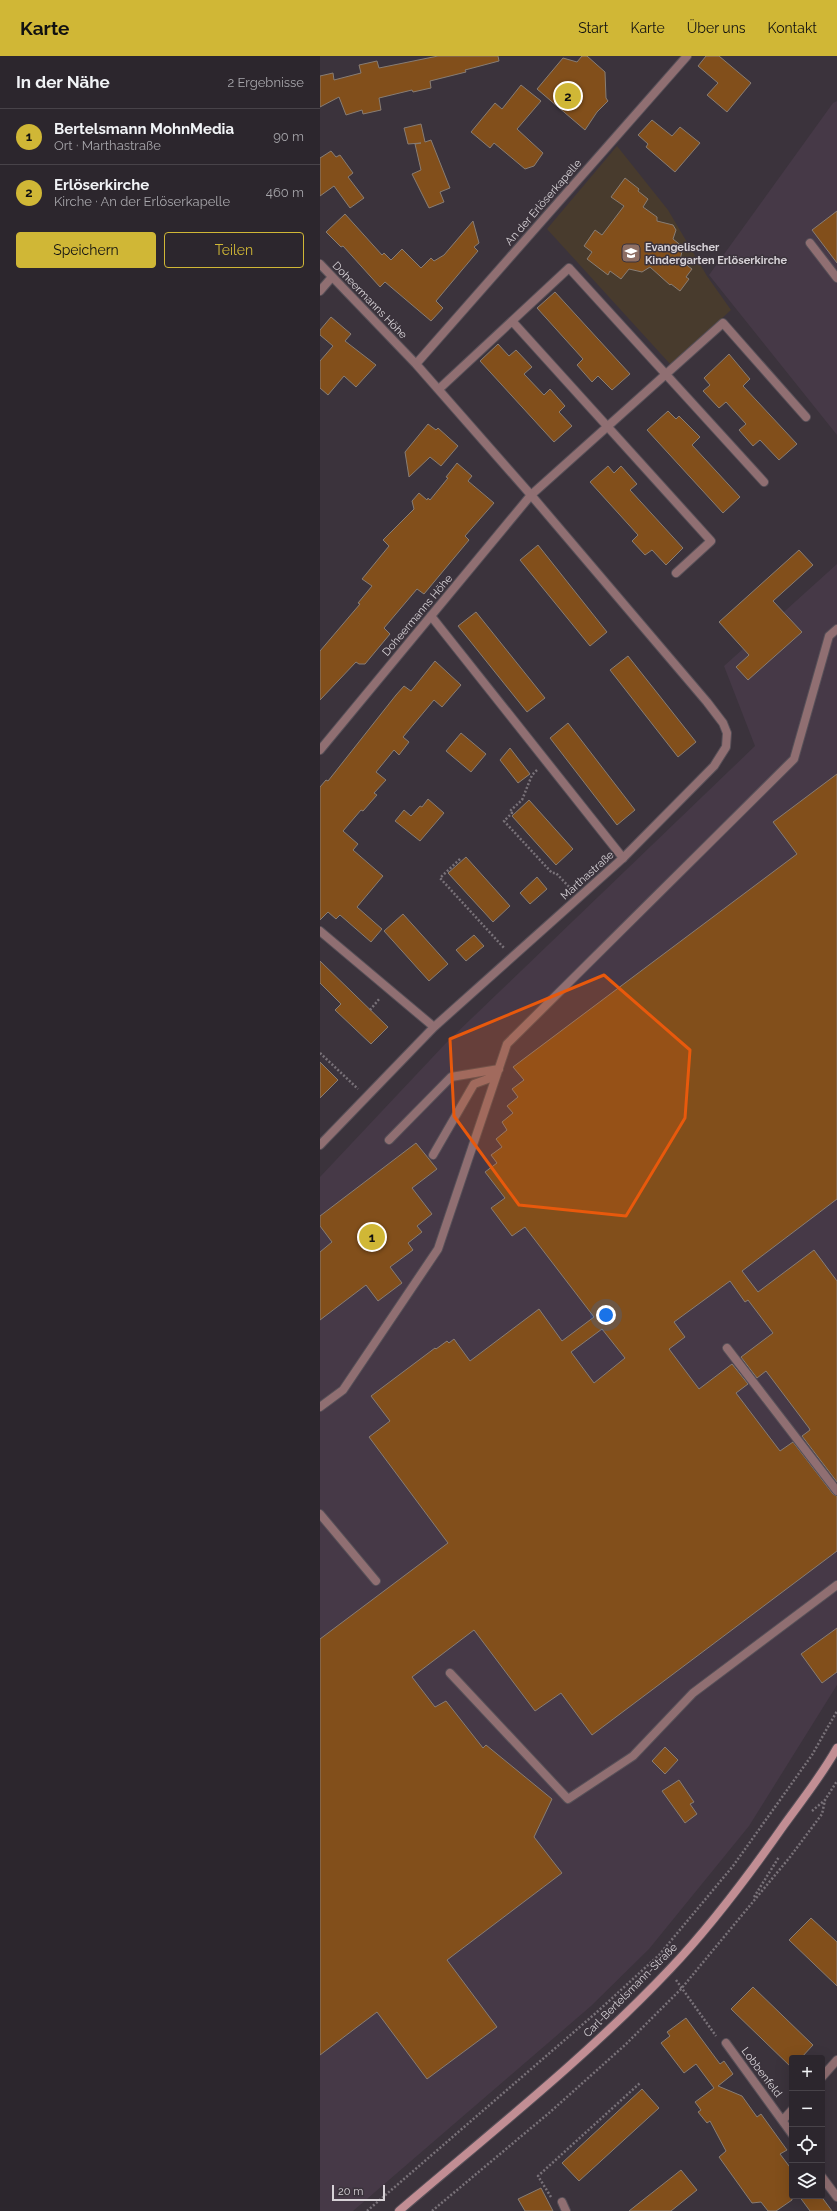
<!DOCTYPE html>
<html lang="de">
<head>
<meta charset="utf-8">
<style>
	body { margin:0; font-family:Raleway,sans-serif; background:#383239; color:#f1f3f6 }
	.controls { position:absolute; right:12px; bottom:12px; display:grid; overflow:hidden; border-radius:4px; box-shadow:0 4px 16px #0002 }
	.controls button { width:36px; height:36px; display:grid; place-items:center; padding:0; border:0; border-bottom:1px solid #484349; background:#2c262d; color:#f1f3f6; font:20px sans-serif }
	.scale { position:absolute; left:12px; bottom:10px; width:53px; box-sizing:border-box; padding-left:4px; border:2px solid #d7d2d7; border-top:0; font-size:11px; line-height:14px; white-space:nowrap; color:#d7d2d7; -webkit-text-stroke:3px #3b333c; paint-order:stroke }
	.you { position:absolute; left:286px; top:1259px; width:14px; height:14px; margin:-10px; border:3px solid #fff; border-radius:50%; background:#1a73e8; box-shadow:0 0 0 6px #1a73e833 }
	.badge { display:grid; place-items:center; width:26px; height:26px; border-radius:50%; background:#d0b736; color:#111; font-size:13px; font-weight:700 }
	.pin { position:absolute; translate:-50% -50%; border:2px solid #fff; box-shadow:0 1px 4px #0006 }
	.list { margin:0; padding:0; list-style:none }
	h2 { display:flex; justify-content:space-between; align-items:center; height:52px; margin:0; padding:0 16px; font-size:17px }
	h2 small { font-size:13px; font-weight:400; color:#a6a5aa }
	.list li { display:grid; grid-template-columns:26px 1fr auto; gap:12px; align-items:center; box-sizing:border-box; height:56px; padding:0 16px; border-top:1px solid #484349 }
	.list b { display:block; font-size:15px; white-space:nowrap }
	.list p { margin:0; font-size:13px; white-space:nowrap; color:#a6a5aa }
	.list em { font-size:13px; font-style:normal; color:#a6a5aa }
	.actions { display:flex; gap:8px; padding:12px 16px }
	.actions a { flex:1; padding:9px 0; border:1px solid #d0b736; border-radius:4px; text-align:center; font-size:14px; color:#d0b736 }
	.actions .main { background:#d0b736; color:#111 }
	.icon { flex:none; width:22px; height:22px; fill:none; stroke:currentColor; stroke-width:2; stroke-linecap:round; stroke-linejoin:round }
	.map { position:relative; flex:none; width:517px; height:2155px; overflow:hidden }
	header { display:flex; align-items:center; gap:24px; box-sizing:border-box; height:56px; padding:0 20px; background:#d0b736; color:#111 }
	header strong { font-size:19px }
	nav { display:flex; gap:22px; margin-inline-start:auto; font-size:14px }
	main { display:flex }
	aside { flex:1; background:#2c262d }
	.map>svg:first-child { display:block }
	.built { fill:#463947 }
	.education { fill:#483b2d }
	.building { fill:#824f1b; stroke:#887d74; fill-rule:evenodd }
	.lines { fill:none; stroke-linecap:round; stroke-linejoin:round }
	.service-casing { stroke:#575058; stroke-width:10 }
	.minor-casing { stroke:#575058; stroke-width:10 }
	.secondary-casing { stroke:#575058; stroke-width:10 }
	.path { stroke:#797279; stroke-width:2.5; stroke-dasharray:2 2; stroke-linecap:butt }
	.service { stroke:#906f72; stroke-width:8 }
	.minor { stroke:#906f72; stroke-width:8 }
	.secondary { stroke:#c28e94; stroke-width:8 }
	.marked { fill:#e8590c; fill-opacity:0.2; stroke:#e8590c; stroke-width:3; stroke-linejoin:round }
	.labels { text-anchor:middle; stroke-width:3; stroke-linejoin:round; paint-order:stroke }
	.street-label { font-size:11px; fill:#d7d2d7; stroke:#3b333c }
	.poi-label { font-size:11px; font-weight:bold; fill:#d7d2d7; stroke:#3b333c; text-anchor:start }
</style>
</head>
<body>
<header>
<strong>Karte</strong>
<nav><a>Start</a><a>Karte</a><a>Über uns</a><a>Kontakt</a></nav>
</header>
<main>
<aside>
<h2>In der Nähe<small>2 Ergebnisse</small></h2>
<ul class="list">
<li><span class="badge">1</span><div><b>Bertelsmann MohnMedia</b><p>Ort · Marthastraße</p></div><em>90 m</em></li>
<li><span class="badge">2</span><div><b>Erlöserkirche</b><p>Kirche · An der Erlöserkapelle</p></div><em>460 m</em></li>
</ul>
<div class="actions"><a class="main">Speichern</a><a>Teilen</a></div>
</aside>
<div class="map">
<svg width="517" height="2155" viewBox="0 0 517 2155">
	<rect width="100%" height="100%" fill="#3b333c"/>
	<path class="built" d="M517,45V379L389,219L513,47Z
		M517,508V1629L429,1770L329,1893L271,1950L33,2155H0V1121L126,987L435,690L404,610Z"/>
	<path class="education" d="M297,90L348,154L387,220L411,254L351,309L227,173Z"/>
	<path class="building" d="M118,0H178L179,5L145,14L146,16L110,25L111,32L93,36L92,34L59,42L61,54L43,58L42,54L26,59L19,41L0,51V20L13,17L14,24L41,17L39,9L57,5L59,12Z
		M262,0H267L285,16L286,42L288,45L277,56L265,74L217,33L243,2L257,6Z
		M386,0H399L431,27L407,56L387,39L398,27L378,10Z
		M201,29L221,45L197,73L223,97L214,110L205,113L174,87L170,92L151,76L175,47L182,53Z
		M332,64L352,80L360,71L380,87L355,116L326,91L328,88L318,79Z
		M101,68L105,86L111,84L130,132L120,136L124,146L109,152L92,118L101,114L95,88L101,87L88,88L84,72Z
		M11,95L16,101L20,99L33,117L28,121L44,142L30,152L14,130L0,140V102Z
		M305,122L319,133L318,135L328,143L323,151L337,161V165L353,169L356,174L353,183L363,191L360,204L372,213L366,221L369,223L360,235L351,228L350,229L330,211L322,216L309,213L301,223L290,215L288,219L267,203L272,196L264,190L275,174L282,179L304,150L291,141Z
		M517,155V207L492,174Z
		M25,158L62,199L64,197L71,204L82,193L101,212L111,202L114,205L124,199L153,165L159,187L154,191L158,195L116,245L123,252L111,265L65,226L60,231L23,190L21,191L6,176Z
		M235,236L310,318L292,334L278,320L272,326L257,309L263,303L217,252Z
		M11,261L31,278L25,285L56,309L36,331L24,320L8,339L0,332V305L13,290L0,279V274Z
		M178,288L189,300L196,294L212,311L204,318L224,339L230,333L245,350L239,356L252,370L234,386L160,305Z
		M409,298L430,323L423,330L477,388L459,404L440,384L433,390L419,374L426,368L406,346L399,352L383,335L390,329L384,322Z
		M348,355L356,363L359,360L380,381L372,389L420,441L403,457L327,374Z
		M108,368L116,374L118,372L138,390L121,410L110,401L89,421L85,396Z
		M137,407L152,420L148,425L174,447L145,480L149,484L104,538L97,533L64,572L70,578L45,608H39L36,606L0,644V595L40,548L38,547L52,530L42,523L69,490L63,484L94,453L92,445L99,437L107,444L108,442L110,444L128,422L126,421Z
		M288,410L294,417L301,410L317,428L310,434L363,492L346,509L332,494L325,499L312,485L318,479L270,426Z
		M218,489L287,576L270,590L200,504Z
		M479,494L493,509L453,545L482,576L428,624L416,611L429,599L399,566Z
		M156,556L225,642L207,656L138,570Z
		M308,600L376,686L358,701L290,614Z
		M115,605L141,629L122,651L114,644L83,681L89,686L79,699L74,694L56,716L66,724L54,737L57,739L43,755L41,754L23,775L38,788L33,794L63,820L37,851L62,873L51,886L20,859L16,863L8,856L0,864V731L6,724L8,725L76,639L84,630L91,635Z
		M248,667L315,754L297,769L230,682Z
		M141,677L166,698L151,716L126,695Z
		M190,692L210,718L198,727L180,704Z
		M517,718V1143L422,1215L438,1236L494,1194L517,1225V1426L482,1380L490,1374L489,1372L446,1315L437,1322L421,1301L453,1277L428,1244L425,1246L410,1225L354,1266L365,1281L349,1293L379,1333L412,1308L428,1328L416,1337L460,1395L473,1386L513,1438L517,1440V1495L272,1679L241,1637L215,1655L154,1574L92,1621L115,1651L126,1645L163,1692L166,1689L232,1743L214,1781L242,1817L127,1904L177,1971L107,2023L57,1956L0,1999V1583L128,1487L49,1381L70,1365L51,1340L115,1292L116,1293L127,1285L129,1287L134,1283L150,1305L219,1253L242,1285L274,1261L205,1171L192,1180L171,1152L185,1142L165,1116L177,1107L171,1099L182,1091L176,1083L187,1074L182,1066L193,1057L187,1050L198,1041L192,1033L204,1024L193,1011L477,798L453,766ZM282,1273L305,1302L274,1327L251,1296Z
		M108,743L124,757L100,785L75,765L84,754L91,760L100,750L102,751Z
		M209,744L253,793L236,809L192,760Z
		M146,801L190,850L173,866L128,817Z
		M217,821L227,833L210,848L200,837Z
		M83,858L128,908L109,925L64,875Z
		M154,879L164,890L146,905L136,894Z
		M0,905L68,971L51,988L15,954L21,948L0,927Z
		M0,1006L18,1024L0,1042Z
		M96,1087L117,1113L92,1132L112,1158L97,1170L102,1176L88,1187L93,1194L70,1211L82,1227L58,1245L46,1229L0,1264V1196L12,1186L0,1170V1160Z
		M517,1572V1616L502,1627L481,1598Z
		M345,1691L358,1704L345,1718L332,1705Z
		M359,1724L374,1746L370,1748L377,1758L365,1767L342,1735Z
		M491,1862L517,1886V1930L469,1884Z
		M433,1931L493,1989L481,2002H472V2012L411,1953Z
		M366,1962L400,2008L404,2005L413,2018L398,2030L422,2040L437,2061L441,2058L467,2094L460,2098L472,2114V2144L456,2155H448L441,2146L432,2147L399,2101L406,2095L390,2065L387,2067L378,2056L381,2054L375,2046L394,2032L376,2008L364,2017L341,1987L350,1980L347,1976Z
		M322,2033L339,2052L259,2125L242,2107Z
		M361,2114L377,2134L351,2155H309Z
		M221,2132L233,2155H205L198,2143Z
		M479,2140H501L512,2155H490Z"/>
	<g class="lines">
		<g class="service-casing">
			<path id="service" d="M490,187L517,222
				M192,265L391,485L356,517
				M119,333L249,212L444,426
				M211,439L403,267L486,361
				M111,560L303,802
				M69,1084L131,1021L179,1013
				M113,1099L154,1028L176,1020
				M407,1292L517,1435
				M0,1351L23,1334L118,1193L187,988L474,703L509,580L517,573
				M0,1458L56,1525
				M130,1617L248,1743L313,1700L373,1637L517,1529
				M242,2146L246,2155"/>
		</g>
		<g class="minor-casing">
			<path id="minor" d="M0,208L96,308L211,439L387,646L403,667L407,677L406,691L394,710L303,802L114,971L0,1089
				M0,235L12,221
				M96,308L367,0
				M0,694L211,439
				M0,875L114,971
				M406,1987L472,2078
				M502,2021L517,2004
				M463,2064L472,2054
				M502,2121L517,2141"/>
		</g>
		<g class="secondary-casing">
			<path id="secondary" d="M79,2155C169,2078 269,1999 350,1913C392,1869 429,1819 464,1769C482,1744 502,1719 517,1692"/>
		</g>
		<path class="path" d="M217,714L212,719L202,744L190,755L192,757L184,765L232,817H236L251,833
			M140,803L120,822L184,892
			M50,954L60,942
			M0,997L38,1033
			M492,1755L505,1744
			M434,1841L459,1801
			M356,1924L396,1980
			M231,2141L218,2120L320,2027
			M47,2155L277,1956L339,1899L413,1810L492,1699L517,1655
			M112,2155L229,2057L305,1989L361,1933L470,1801L502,1758L505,1744L517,1725"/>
		<use href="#service" class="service"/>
		<use href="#minor" class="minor"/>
		<use href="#secondary" class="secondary"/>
	</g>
	<path class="marked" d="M284,919L370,994L365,1062L306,1160L199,1149L134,1060L130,983Z"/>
	<defs>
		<g id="school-square" transform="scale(1)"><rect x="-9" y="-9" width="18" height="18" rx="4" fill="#8d6e63" stroke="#3b333c"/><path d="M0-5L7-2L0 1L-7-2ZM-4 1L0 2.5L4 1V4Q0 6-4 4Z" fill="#fff"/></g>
	</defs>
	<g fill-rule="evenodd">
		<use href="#school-square" x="311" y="197"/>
	</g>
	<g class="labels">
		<g class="street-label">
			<text transform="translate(223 146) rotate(-49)" y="4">An der Erlöserkapelle</text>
			<text transform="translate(50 244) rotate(46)" y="4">Doheermanns Höhe</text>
			<text transform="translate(97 559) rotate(-50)" y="4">Doheermanns Höhe</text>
			<text transform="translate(267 819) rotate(-42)" y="4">Marthastraße</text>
			<text transform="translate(310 1934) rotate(-45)" y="4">Carl-Bertelsmann-Straße</text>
			<text transform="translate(442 2016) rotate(53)" y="4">Lobbenfeld</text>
		</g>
		<g class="poi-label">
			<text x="325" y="195">Evangelischer<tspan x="325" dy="13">Kindergarten Erlöserkirche</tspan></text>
		</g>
	</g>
</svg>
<div class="controls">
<button>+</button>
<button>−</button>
<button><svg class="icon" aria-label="locate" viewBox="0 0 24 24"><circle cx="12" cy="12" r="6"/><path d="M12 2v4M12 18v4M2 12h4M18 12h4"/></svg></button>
<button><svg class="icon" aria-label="layers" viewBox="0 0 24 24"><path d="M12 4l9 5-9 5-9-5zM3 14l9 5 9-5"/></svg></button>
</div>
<div class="scale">20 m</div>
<div class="you"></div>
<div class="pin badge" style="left:52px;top:1181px">1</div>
<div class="pin badge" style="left:248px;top:40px">2</div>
</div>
</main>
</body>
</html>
